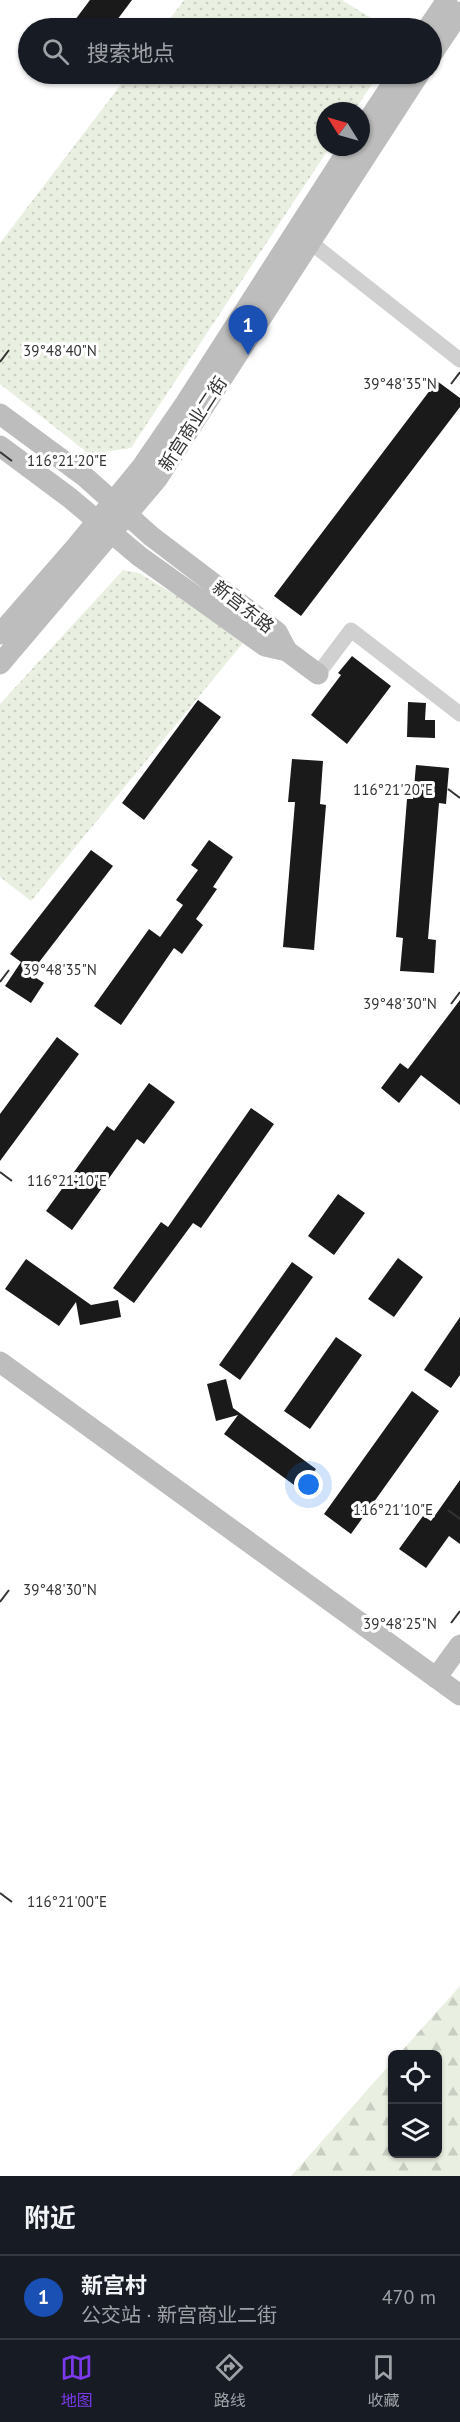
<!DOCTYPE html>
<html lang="zh">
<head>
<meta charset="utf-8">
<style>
	body { margin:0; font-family:"PT Sans","Noto Sans SC",sans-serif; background:#242831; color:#f1f3f6 }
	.controls { position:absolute; right:18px; bottom:18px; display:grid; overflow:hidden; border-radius:9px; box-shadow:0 2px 4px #0004 }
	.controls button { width:54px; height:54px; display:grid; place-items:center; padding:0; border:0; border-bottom:2px solid #363941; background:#171b24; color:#f1f3f6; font:30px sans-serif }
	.compass { position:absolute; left:316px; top:102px; width:54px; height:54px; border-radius:50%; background:#171b24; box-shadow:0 2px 4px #0004; rotate:307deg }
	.you { position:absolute; left:309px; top:1485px; width:21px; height:21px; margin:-15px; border:4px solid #fff; border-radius:50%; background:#1a73e8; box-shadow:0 0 0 9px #1a73e833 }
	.badge { display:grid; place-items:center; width:39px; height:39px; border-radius:50%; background:#7c3aed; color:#fff; font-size:20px; font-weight:700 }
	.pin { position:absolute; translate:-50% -50px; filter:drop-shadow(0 2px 3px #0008) }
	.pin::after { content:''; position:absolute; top:32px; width:21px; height:18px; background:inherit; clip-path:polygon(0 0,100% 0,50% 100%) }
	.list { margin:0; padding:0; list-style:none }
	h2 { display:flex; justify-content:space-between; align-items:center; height:78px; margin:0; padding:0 24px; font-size:26px }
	h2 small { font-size:20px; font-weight:400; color:#9ea1a6 }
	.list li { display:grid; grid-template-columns:39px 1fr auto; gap:18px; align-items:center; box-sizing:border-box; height:84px; padding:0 24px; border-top:2px solid #363941 }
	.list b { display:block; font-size:22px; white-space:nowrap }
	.list p { margin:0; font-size:20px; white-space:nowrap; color:#9ea1a6 }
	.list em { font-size:20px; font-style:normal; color:#9ea1a6 }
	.icon { flex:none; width:33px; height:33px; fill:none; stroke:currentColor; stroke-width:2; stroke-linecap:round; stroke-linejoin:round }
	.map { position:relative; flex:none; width:460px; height:2176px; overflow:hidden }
	.search { position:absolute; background:#171b24; box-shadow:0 2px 4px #0004; left:18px; right:18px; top:18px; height:66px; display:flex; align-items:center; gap:15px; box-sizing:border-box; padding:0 21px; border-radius:33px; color:#9ea1a6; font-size:22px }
	.sheet { height:162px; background:#171b24 }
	nav { display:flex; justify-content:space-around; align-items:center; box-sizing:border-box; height:84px; border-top:2px solid #363941; background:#171b24; font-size:16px; color:#9ea1a6 }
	nav a { display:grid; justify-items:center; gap:3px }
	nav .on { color:#7c3aed }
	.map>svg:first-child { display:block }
	.forest { fill:url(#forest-firs) }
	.park { fill:url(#park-dots) }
	.building { fill:#1a1a1a }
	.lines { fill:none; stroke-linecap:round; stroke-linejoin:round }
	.street { stroke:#d0d0d0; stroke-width:15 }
	.secondary { stroke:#bdbdbd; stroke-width:21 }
	.ticks { fill:none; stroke:#333; stroke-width:2 }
	.labels { text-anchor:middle; stroke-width:6; stroke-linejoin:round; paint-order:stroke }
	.street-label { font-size:18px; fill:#333; stroke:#fff }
	.ticks-label { font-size:15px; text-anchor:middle; fill:#333; stroke:#fff; stroke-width:6; stroke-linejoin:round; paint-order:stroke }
</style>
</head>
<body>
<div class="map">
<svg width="460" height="2176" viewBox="0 0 460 2176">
	<defs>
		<pattern id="forest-firs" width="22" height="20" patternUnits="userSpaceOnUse" patternTransform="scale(1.5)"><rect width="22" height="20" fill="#eaf0e1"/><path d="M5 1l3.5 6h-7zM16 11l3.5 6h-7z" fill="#c9cec2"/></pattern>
		<pattern id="park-dots" width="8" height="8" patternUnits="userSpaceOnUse" patternTransform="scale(1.5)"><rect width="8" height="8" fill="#eaf0e1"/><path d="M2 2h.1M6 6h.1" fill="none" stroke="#c9cec2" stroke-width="1.8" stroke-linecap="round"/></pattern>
	</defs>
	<rect width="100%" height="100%" fill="#fff"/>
	<path class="forest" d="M460,1986V2176H291L392,2062V2154H438V2054H399Z"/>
	<path class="park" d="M184,0H342L387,28H163Z
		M129,74H379L354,111H325V147H330L131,448L89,454L0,384V243Z
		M123,570L139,573L247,638L31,901L0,877V704Z"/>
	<path class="building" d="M90,0H132L111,28H69Z
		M437,381L460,398V407L301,616L274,596Z
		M352,656L391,686L347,744L311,715L341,675L338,673Z
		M198,700L221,717L144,820L122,803Z
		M408,702L426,703L425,720H435V738L407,737Z
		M292,759L323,761L320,804L326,805L314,950L283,947L295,802H288Z
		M416,765L449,768L446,804L439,803L428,939L436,940L434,973L400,971L403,938L396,937L407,799H413Z
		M209,840L233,857L213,887L217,889L196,919L203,925L182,954L174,948L121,1025L94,1006L149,929L160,937L183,905L176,900L198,870L191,865Z
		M91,850L113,866L30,974L44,983L31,1003L5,986L21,962L10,954Z
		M460,1000V1105L421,1075L399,1103L381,1088L400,1063L408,1069Z
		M57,1037L79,1054L0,1161V1114Z
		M149,1083L175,1102L144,1144L137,1139L72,1230L46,1211L107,1126L114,1131Z
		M251,1108L274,1124L201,1228L193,1223L134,1303L113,1288L161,1222L168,1227Z
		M338,1194L365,1213L334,1255L308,1236Z
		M398,1258L423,1277L394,1317L368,1299Z
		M26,1259L91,1305L118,1300L121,1317L80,1325L76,1302L59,1326L5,1289Z
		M292,1262L313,1277L240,1380L219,1365Z
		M460,1317V1375L451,1388L424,1370Z
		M336,1337L362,1355L310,1429L284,1411Z
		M226,1379L233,1408L316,1469L301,1490L224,1434L238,1415L216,1421L207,1384Z
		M412,1391L439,1411L351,1534L324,1514Z
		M460,1480V1544L449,1536L426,1568L399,1549L423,1516L431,1521Z"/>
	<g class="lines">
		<path class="street" d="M310,242L460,360
			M318,674L351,630L460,714"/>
		<path class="secondary" d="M428,28L447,0
			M432,54L460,12
			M361,131L399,74
			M0,414L84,476L151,536L277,632L287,651
			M0,446L70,498L139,556L265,646L287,651L318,674
			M0,634L75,548L141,468L185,404L350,147
			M0,664L157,479L419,74
			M0,1362L460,1695
			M436,1678L460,1645"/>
	</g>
	<path class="ticks" d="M0,362L9,350M451,384L460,372M0,452L12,461M448,789L460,798M0,982L9,970M451,1004L460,992M0,1172L12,1181M448,1510L460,1519M0,1602L9,1590M451,1623L460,1611M0,1893L12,1902"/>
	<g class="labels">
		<g class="street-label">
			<text transform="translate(193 424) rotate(-57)" y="6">新宫商业二街</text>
			<text transform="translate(243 607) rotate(38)" y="6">新宫东路</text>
		</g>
	</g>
	<g class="ticks-label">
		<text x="60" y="356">39°48'40"N</text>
		<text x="400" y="389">39°48'35"N</text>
		<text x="67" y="466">116°21'20"E</text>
		<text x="393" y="795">116°21'20"E</text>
		<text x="60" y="975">39°48'35"N</text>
		<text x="400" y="1009">39°48'30"N</text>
		<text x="67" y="1186">116°21'10"E</text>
		<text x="393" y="1515">116°21'10"E</text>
		<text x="60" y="1595">39°48'30"N</text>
		<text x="400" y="1629">39°48'25"N</text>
		<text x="67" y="1907">116°21'00"E</text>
	</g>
</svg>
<div class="controls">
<button><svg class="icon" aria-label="locate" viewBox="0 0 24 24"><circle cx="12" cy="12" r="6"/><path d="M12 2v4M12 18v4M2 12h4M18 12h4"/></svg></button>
<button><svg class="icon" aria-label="layers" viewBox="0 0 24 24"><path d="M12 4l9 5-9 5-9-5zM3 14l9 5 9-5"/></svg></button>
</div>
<svg class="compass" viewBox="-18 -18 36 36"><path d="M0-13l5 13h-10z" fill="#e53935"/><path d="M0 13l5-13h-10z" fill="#9ea1a6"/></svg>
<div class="you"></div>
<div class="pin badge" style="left:248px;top:355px;background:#1a4fb4">1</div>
<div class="search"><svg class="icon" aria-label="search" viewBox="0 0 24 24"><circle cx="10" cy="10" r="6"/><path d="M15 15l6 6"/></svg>搜索地点</div>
</div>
<section class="sheet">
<h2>附近<small></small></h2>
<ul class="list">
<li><span class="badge" style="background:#1a4fb4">1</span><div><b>新宫村</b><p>公交站 · 新宫商业二街</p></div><em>470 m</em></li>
</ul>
</section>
<nav>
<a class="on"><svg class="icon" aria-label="map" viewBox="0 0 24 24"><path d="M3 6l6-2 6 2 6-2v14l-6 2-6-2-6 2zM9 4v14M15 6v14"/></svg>地图</a>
<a><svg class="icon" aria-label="directions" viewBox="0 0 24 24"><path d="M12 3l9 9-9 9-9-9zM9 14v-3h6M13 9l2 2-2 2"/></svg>路线</a>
<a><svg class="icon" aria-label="saved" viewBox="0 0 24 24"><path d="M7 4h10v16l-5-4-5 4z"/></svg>收藏</a>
</nav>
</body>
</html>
